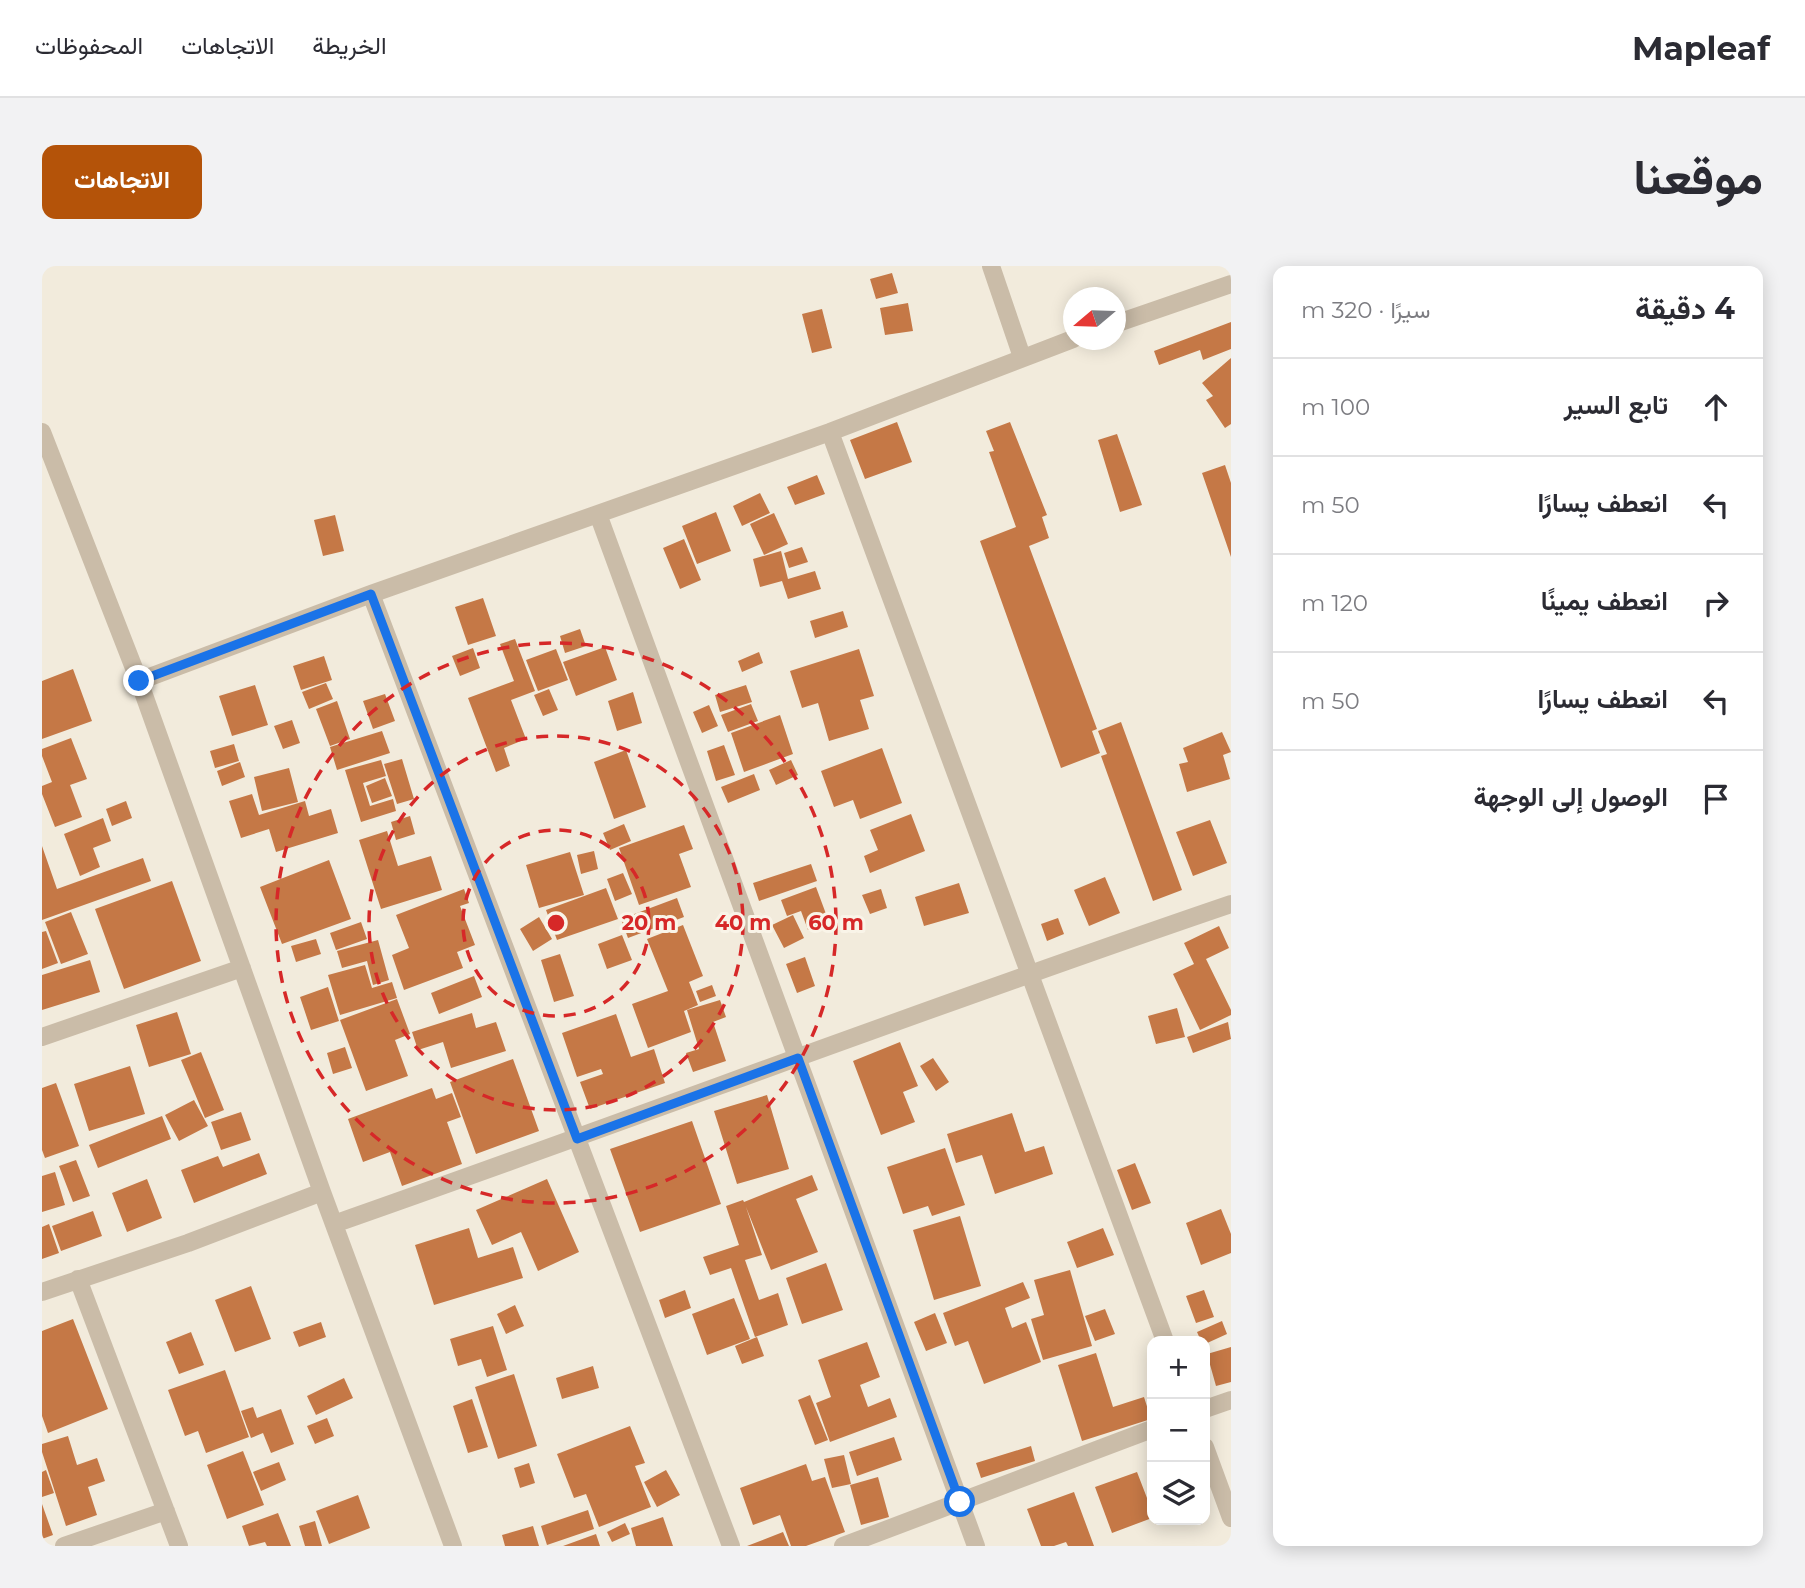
<!DOCTYPE html>
<html lang="ar">
<head>
<meta charset="utf-8">
<style>
	body { margin:0; font-family:Montserrat,Vazirmatn,sans-serif; background:#f2f2f3; color:#2b2b33; direction:rtl }
	.controls { position:absolute; right:21px; bottom:21px; display:grid; overflow:hidden; border-radius:14px; box-shadow:0 4px 18px #0003 }
	.controls button { width:63px; height:63px; display:grid; place-items:center; padding:0; border:0; border-bottom:2px solid #e1e1e2; background:#fff; color:#2b2b33; font:35px sans-serif }
	.compass { position:absolute; left:1021px; top:21px; width:63px; height:63px; border-radius:50%; background:#fff; box-shadow:0 4px 18px #0003; rotate:251deg }
	.stop { position:absolute; width:21px; height:21px; margin:-16px; border:5px solid #1a73e8; border-radius:50%; background:#fff }
	.stop.end { background:#1a73e8; border-color:#fff; box-shadow:0 2px 7px #0008 }
	.list { margin:0; padding:0; list-style:none }
	h2 { display:flex; justify-content:space-between; align-items:center; height:91px; margin:0; padding:0 28px; font-size:30px }
	h2 small { font-size:23px; font-weight:400; color:#7c7c81 }
	.list li { display:grid; grid-template-columns:46px 1fr auto; gap:21px; align-items:center; box-sizing:border-box; height:98px; padding:0 28px; border-top:2px solid #e1e1e2 }
	.list b { display:block; font-size:26px; white-space:nowrap }
	.list em { font-size:23px; font-style:normal; color:#7c7c81 }
	.icon { flex:none; width:38px; height:38px; fill:none; stroke:currentColor; stroke-width:2; stroke-linecap:round; stroke-linejoin:round }
	.map { position:relative; flex:none; width:1189px; height:1280px; overflow:hidden; direction:ltr; border-radius:14px }
	header { display:flex; align-items:center; gap:42px; box-sizing:border-box; height:98px; padding:0 35px; background:#fff; border-bottom:2px solid #e1e1e2 }
	header strong { font-size:33px }
	nav { display:flex; gap:38px; margin-inline-start:auto; font-size:24px }
	.intro { display:flex; align-items:center; justify-content:space-between; box-sizing:border-box; height:168px; padding:0 42px }
	h1 { margin:0; font-size:49px }
	.button { padding:18px 32px; border-radius:14px; background:#b45309; color:#fff; font-size:24px; font-weight:700 }
	main { display:flex; gap:42px; padding:0 42px }
	aside { flex:1; background:#fff; border-radius:14px; box-shadow:0 4px 18px #0003 }
	.map>svg:first-child { display:block }
	.building { fill:#c57846 }
	.lines { fill:none; stroke-linecap:round; stroke-linejoin:round }
	.minor { stroke:#cabca8; stroke-width:18 }
	.route { stroke:#1a73e8; stroke-width:9 }
	.ring { fill:none; stroke:#d62828; stroke-width:3.5; stroke-dasharray:12 9 }
	.centre { fill:#d62828; stroke:#f9f4e8; stroke-width:3.5 }
	.ring-label { font-size:21px; text-anchor:middle; font-weight:bold; fill:#d62828; stroke:#f9f4e8; stroke-width:6; stroke-linejoin:round; paint-order:stroke }
</style>
</head>
<body>
<header>
<strong>Mapleaf</strong>
<nav><a>الخريطة</a><a>الاتجاهات</a><a>المحفوظات</a></nav>
</header>
<div class="intro"><h1>موقعنا</h1><a class="button">الاتجاهات</a></div>
<main>
<aside>
<h2>4 دقيقة<small>سيرًا · 320 m</small></h2>
<ul class="list">
<li><svg class="icon" aria-label="ahead" viewBox="0 0 24 24"><path d="M12 20V5M6 11l6-6 6 6"/></svg><div><b>تابع السير</b></div><em>100 m</em></li>
<li><svg class="icon" aria-label="left" viewBox="0 0 24 24"><path d="M17 20v-9H6M10 6l-5 5 5 5"/></svg><div><b>انعطف يسارًا</b></div><em>50 m</em></li>
<li><svg class="icon" aria-label="right" viewBox="0 0 24 24"><path d="M7 20v-9h11M14 6l5 5-5 5"/></svg><div><b>انعطف يمينًا</b></div><em>120 m</em></li>
<li><svg class="icon" aria-label="left" viewBox="0 0 24 24"><path d="M17 20v-9H6M10 6l-5 5 5 5"/></svg><div><b>انعطف يسارًا</b></div><em>50 m</em></li>
<li><svg class="icon" aria-label="arrive" viewBox="0 0 24 24"><path d="M6 21V4h12l-3 4 3 4H6"/></svg><div><b>الوصول إلى الوجهة</b></div></li>
</ul>
</aside>
<div class="map">
<svg width="1189" height="1280" viewBox="0 0 1189 1280">
	<rect width="100%" height="100%" fill="#f2ebdc"/>
	<path class="building" d="M850,7L856,27L834,33L828,13Z
		M866,37L871,65L843,69L838,42Z
		M780,43L790,82L770,87L760,48Z
		M1189,56V83L1161,94L1158,84L1117,99L1112,85Z
		M1189,92V158L1183,162L1164,134L1171,130L1160,117Z
		M855,156L870,196L823,213L808,174Z
		M968,156L1005,249L1000,251L1007,272L987,280L1055,463L1050,465L1058,487L1019,502L938,275L974,261L947,186L952,185L944,165Z
		M1075,168L1100,239L1078,246L1056,174Z
		M1183,199L1189,217V291L1160,207Z
		M775,209L783,228L753,239L745,221Z
		M718,227L728,247L700,260L691,240Z
		M674,246L689,285L655,298L640,260Z
		M732,247L746,278L722,289L708,258Z
		M293,249L302,285L281,290L272,254Z
		M642,273L659,314L638,323L621,282Z
		M760,281L766,296L747,302L742,287Z
		M739,285L746,313L773,305L779,323L746,333L740,315L718,321L711,293Z
		M441,332L454,370L426,379L413,341Z
		M801,345L806,361L773,372L768,355Z
		M538,363L544,380L523,387L518,370Z
		M473,373L493,425L469,434L484,473L462,482L468,500L454,506L426,432L472,415L458,378Z
		M563,381L575,414L534,430L521,396Z
		M431,382L438,402L418,410L410,390Z
		M514,383L526,414L496,425L484,394Z
		M817,383L832,430L818,434L827,463L787,475L776,437L760,442L748,405Z
		M717,386L721,397L700,406L696,395Z
		M282,390L290,414L259,424L251,400Z
		M31,403L50,455L0,473V415Z
		M284,417L291,433L267,443L260,426Z
		M213,419L226,459L190,470L177,430Z
		M704,419L710,436L678,446L673,429Z
		M507,423L516,444L501,450L492,429Z
		M591,426L600,457L575,465L566,435Z
		M343,428L353,455L331,463L321,435Z
		M295,435L308,473L288,480L274,443Z
		M709,438L716,455L686,466L679,449Z
		M667,439L676,460L660,467L651,446Z
		M738,449L751,488L702,506L689,467Z
		M250,454L258,477L241,483L232,460Z
		M1079,456L1140,624L1111,635L1059,490L1065,488L1056,465Z
		M340,465L348,487L295,504L288,481Z
		M1180,466L1189,486L1181,489L1188,513L1145,526L1137,498L1146,496L1141,482Z
		M29,472L45,513L28,519L40,551L13,561L0,528V520L10,516L0,490V483Z
		M192,478L197,495L173,502L168,485Z
		M682,479L693,509L674,515L665,485Z
		M840,482L860,537L818,553L811,534L792,541L779,505Z
		M584,484L604,541L572,553L552,496Z
		M360,493L372,533L355,538L342,498Z
		M339,494L344,510L321,517L328,540L351,533L354,545L319,556L303,504Z
		M749,494L756,509L734,519L727,504Z
		M198,496L203,511L180,520L175,505Z
		M247,502L256,536L220,545L212,511Z
		M712,508L718,524L686,537L679,521Z
		M343,512L350,530L330,537L324,520Z
		M210,528L217,549L263,535L267,550L289,543L296,567L234,586L227,563L199,572L187,535Z
		M84,535L90,552L70,560L64,543Z
		M869,548L883,585L828,607L822,590L836,584L828,564Z
		M368,550L373,568L354,574L349,556Z
		M61,552L69,575L51,582L58,601L38,610L22,568Z
		M1168,554L1185,597L1151,610L1134,566Z
		M582,558L589,575L568,584L561,567Z
		M642,559L651,583L637,588L649,621L597,639L577,582Z
		M345,565L356,600L389,590L400,624L339,643L317,574Z
		M0,580L15,623L101,592L109,615L0,654Z
		M552,585L556,603L539,608L535,589Z
		M528,586L542,629L497,642L484,599Z
		M287,594L309,653L240,678L218,621Z
		M769,598L775,615L717,635L711,617Z
		M581,607L590,628L573,635L565,613Z
		M1063,611L1078,647L1047,660L1032,624Z
		M130,615L159,695L82,723L53,643Z
		M917,617L927,647L882,660L873,631Z
		M774,621L787,656L766,664L759,645L745,650L739,634Z
		M564,622L576,653L515,674L504,644Z
		M422,623L427,637L418,640L433,679L415,686L421,702L362,724L350,689L367,682L354,649Z
		M839,623L845,642L828,648L820,629Z
		M635,632L642,651L586,672L579,653Z
		M29,646L46,688L19,698L3,656Z
		M751,649L762,672L742,682L730,659Z
		M497,651L510,673L491,685L478,663Z
		M1016,652L1022,668L1005,675L999,658Z
		M319,656L325,673L294,684L288,667Z
		M641,659L661,710L647,716L656,739L642,745L649,766L606,782L590,738L626,725L605,673Z
		M1177,660L1187,682L1164,693L1189,744V749L1158,764L1131,708L1152,698L1142,677Z
		M4,665L16,697L0,703V666Z
		M580,669L590,694L565,703L556,678Z
		M274,673L279,688L254,696L249,680Z
		M336,674L347,714L331,719L325,695L300,702L295,685Z
		M518,688L532,730L512,736L499,694Z
		M763,691L773,720L755,727L744,698Z
		M48,694L58,726L0,744V709Z
		M323,699L330,722L350,716L355,732L298,749L286,709Z
		M432,710L440,731L397,748L389,727Z
		M670,719L674,730L658,736L654,725Z
		M286,721L297,755L269,764L258,731Z
		M355,733L368,768L353,774L366,810L324,825L298,754Z
		M678,734L684,751L671,756L684,795L651,806L644,787L657,783L645,744Z
		M1135,742L1143,771L1114,778L1106,750Z
		M135,746L149,788L107,801L94,759Z
		M430,747L434,762L454,756L464,785L409,802L401,776L376,784L370,766Z
		M574,748L589,791L612,783L623,817L548,843L538,816L561,808L559,803L535,811L520,767Z
		M1186,756L1189,773L1151,787L1145,771Z
		M858,776L876,820L861,826L873,856L839,869L811,795Z
		M303,781L310,802L291,808L285,787Z
		M159,786L182,844L163,852L139,794Z
		M891,792L907,816L894,825L878,800Z
		M471,793L497,865L434,888L408,816Z
		M88,800L103,848L47,865L32,818Z
		M14,817L37,880L3,892L0,884V822Z
		M390,822L394,833L410,827L419,851L405,856L420,898L360,920L348,886L321,896L306,853Z
		M725,829L747,903L695,918L672,845Z
		M152,834L166,860L137,875L123,849Z
		M199,846L209,874L179,884L169,856Z
		M970,847L983,886L1002,880L1011,908L953,928L940,889L914,897L905,868Z
		M120,850L129,873L56,902L47,879Z
		M650,855L679,938L598,966L568,883Z
		M903,882L923,939L890,950L886,940L861,948L845,901Z
		M217,887L225,908L152,937L139,904L176,890L181,901Z
		M34,894L48,930L31,936L17,900Z
		M1093,897L1109,937L1090,944L1075,904Z
		M13,906L23,939L0,946V910Z
		M770,909L776,924L754,933L776,986L729,1004L704,941L720,989L703,994L717,1034L736,1027L746,1059L713,1071L689,1002L668,1009L661,991L697,979L684,940L701,934L702,936Z
		M105,913L120,952L85,966L70,927Z
		M505,913L537,986L496,1005L479,966L450,979L434,944Z
		M1179,943L1189,968V987L1159,999L1144,957Z
		M51,945L60,970L19,985L10,960Z
		M918,950L939,1020L892,1034L871,964Z
		M7,958L17,987L0,993V961Z
		M427,962L436,992L471,981L481,1012L392,1039L373,979Z
		M1061,962L1072,989L1035,1002L1025,976Z
		M784,997L801,1044L760,1058L744,1012Z
		M1028,1004L1050,1080L1001,1094L989,1053L1002,1049L992,1014Z
		M981,1016L988,1032L963,1042L970,1062L984,1056L999,1096L942,1118L926,1075L913,1080L901,1047Z
		M209,1020L229,1073L193,1086L173,1034Z
		M643,1024L649,1042L623,1052L617,1034Z
		M1162,1024L1172,1051L1154,1057L1144,1030Z
		M692,1032L708,1073L665,1089L650,1048Z
		M473,1039L482,1060L464,1068L455,1048Z
		M1063,1043L1073,1068L1053,1075L1043,1050Z
		M893,1047L905,1077L884,1085L872,1056Z
		M31,1053L66,1143L6,1167L0,1150V1065Z
		M1180,1055L1185,1068L1163,1078V1075H1159L1155,1066Z
		M279,1056L284,1071L257,1081L251,1066Z
		M451,1060L465,1104L445,1111L439,1093L416,1100L408,1073Z
		M149,1066L162,1099L137,1108L124,1076Z
		M715,1071L722,1090L700,1098L693,1080Z
		M825,1076L838,1111L818,1119L826,1141L848,1132L855,1151L788,1176L774,1137L789,1131L776,1094Z
		M1189,1081V1116L1174,1120L1165,1088Z
		M1054,1087L1071,1141L1102,1131L1109,1153L1040,1175L1016,1099Z
		M551,1100L557,1122L520,1133L514,1112Z
		M183,1104L207,1171L164,1187L156,1165L143,1170L126,1124Z
		M472,1108L495,1180L456,1193L433,1121Z
		M302,1112L311,1132L274,1149L265,1130Z
		M768,1129L786,1174L773,1179L756,1134Z
		M430,1133L446,1181L426,1187L411,1140Z
		M211,1141L215,1152L239,1143L252,1178L229,1187L221,1167L209,1172L199,1145Z
		M285,1152L292,1170L273,1178L265,1160Z
		M588,1160L603,1197L593,1200L609,1241L557,1261L544,1228L532,1232L515,1188Z
		M26,1170L35,1199L55,1192L63,1215L46,1221L55,1249L24,1260L0,1186V1178Z
		M852,1171L860,1194L815,1210L807,1186Z
		M989,1180L993,1195L939,1212L934,1197Z
		M201,1185L222,1239L185,1253L165,1199Z
		M802,1189L809,1218L790,1222L782,1193Z
		M237,1196L244,1214L219,1225L211,1206Z
		M487,1197L493,1217L478,1222L472,1202Z
		M764,1198L770,1215L783,1211L803,1266L764,1280H749L738,1249L711,1259L698,1222Z
		M4,1204L12,1227L0,1231V1206Z
		M624,1204L638,1229L615,1241L602,1216Z
		M1095,1206L1110,1245V1252L1070,1267L1053,1221Z
		M836,1211L847,1251L819,1259L808,1219Z
		M1032,1226L1052,1280H1026L1024,1276L1012,1280H999L985,1243Z
		M316,1229L328,1262L287,1278L274,1245Z
		M0,1238L11,1269L0,1273Z
		M546,1244L552,1263L505,1279L499,1260Z
		M236,1247L249,1280H225L223,1276L207,1280L200,1260Z
		M621,1251L631,1280H594L589,1262Z
		M273,1255L280,1280H263L257,1260Z
		M583,1257L588,1268L570,1276L565,1266Z
		M491,1260L497,1280H463L460,1269Z
		M741,1266L747,1280H705Z
		M554,1268L558,1280H521Z"/>
	<g class="lines">
		<path class="minor" d="M949,0L980,91
			M1073,58L1189,18
			M0,166L97,415L280,926L411,1280
			M788,166L1123,1075
			M556,248L934,1280
			M329,328L689,1280
			M97,415L329,328L788,166L1031,73
			M0,771L200,702
			M292,958C592,853 889,740 1189,638
			M36,1013L137,1280
			M0,1026L146,977L280,926
			M1163,1143L1189,1134
			M1163,1181L1189,1252
			M22,1280L124,1245
			M801,1280L1110,1163"/>
	</g>
	<g class="lines">
		<path class="route" d="M97,415L329,328L535,873L756,792L918,1236"/>
	</g>
	<g class="ring">
		<circle cx="514" cy="657" r="93"/>
		<circle cx="514" cy="657" r="187"/>
		<circle cx="514" cy="657" r="280"/>
	</g>
	<circle cx="514" cy="657" r="10" class="centre"/>
	<g class="ring-label">
		<text x="607" y="664">20 m</text>
		<text x="701" y="664">40 m</text>
		<text x="794" y="664">60 m</text>
	</g>
</svg>
<div class="controls">
<button>+</button>
<button>−</button>
<button><svg class="icon" aria-label="layers" viewBox="0 0 24 24"><path d="M12 4l9 5-9 5-9-5zM3 14l9 5 9-5"/></svg></button>
</div>
<svg class="compass" viewBox="-18 -18 36 36"><path d="M0-13l5 13h-10z" fill="#e53935"/><path d="M0 13l5-13h-10z" fill="#7c7c81"/></svg>
<div class="stop" style="left:918px;top:1236px"></div>
<div class="stop end" style="left:97px;top:415px"></div>
</div>
</main>
</body>
</html>
